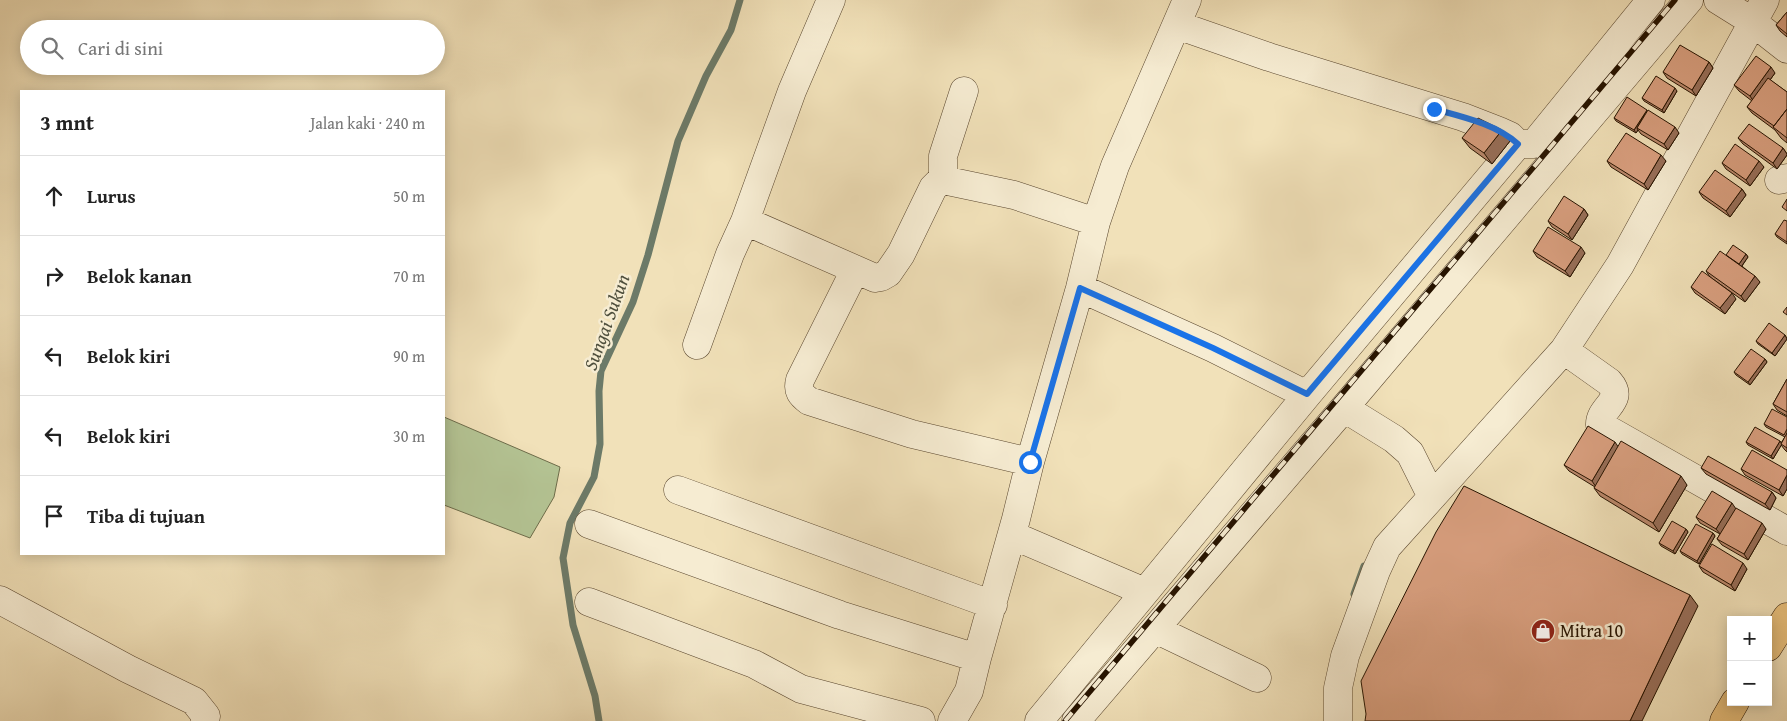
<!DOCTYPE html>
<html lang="id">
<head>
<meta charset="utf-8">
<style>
	body { margin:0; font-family:"Gentium Book Plus",serif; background:#f2f2f2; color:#222 }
	.controls { position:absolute; right:15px; bottom:15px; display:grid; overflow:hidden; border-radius:0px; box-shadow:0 2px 12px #0003 }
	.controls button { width:45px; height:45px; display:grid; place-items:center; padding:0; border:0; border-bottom:1px solid #e0e0e0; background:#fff; color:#222; font:25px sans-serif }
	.stop { position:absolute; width:15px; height:15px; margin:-11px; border:4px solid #1a73e8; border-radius:50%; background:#fff }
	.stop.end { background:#1a73e8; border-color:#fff; box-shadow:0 1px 5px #0008 }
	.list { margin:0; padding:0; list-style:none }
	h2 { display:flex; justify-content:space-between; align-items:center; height:65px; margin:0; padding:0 20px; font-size:21px }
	h2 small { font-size:16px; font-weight:400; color:#767676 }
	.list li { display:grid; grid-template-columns:32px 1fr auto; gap:15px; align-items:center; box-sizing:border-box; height:80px; padding:0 20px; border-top:1px solid #e0e0e0 }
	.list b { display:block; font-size:19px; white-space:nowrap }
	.list em { font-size:16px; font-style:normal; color:#767676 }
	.icon { flex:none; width:28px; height:28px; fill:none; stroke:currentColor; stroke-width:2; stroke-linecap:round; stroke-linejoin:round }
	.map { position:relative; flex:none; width:1787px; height:721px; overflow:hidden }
	.search { position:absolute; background:#fff; box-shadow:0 2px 12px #0003; left:20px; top:20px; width:425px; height:55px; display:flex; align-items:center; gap:12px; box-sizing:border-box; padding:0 18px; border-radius:28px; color:#767676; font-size:19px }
	.panel { position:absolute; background:#fff; box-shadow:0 2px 12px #0003; left:20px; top:90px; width:425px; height:465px; border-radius:0px }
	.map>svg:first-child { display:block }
	.green { fill:#b4c494; stroke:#6d6c4a }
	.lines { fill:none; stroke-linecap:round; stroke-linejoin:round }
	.stream { stroke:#6c7a68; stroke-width:7 }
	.street-casing { stroke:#59462e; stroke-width:29 }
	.primary-casing { stroke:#261300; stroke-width:29 }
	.street { stroke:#f6ecd2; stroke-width:28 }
	.primary { stroke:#e8c07c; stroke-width:28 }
	.rail-casing { stroke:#261300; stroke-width:5.5 }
	.rail { stroke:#f6ecd2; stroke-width:4; stroke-dasharray:11; stroke-linecap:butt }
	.wall { fill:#bb896d; stroke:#261300 }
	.shaded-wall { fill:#986f59; stroke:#261300 }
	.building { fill:#d99f7f; stroke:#261300 }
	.route { stroke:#1a73e8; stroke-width:6 }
	.labels { text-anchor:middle; stroke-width:5; stroke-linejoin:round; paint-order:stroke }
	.poi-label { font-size:18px; fill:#261300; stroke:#f6ecd2; text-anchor:start }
	.water-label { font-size:19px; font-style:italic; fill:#4f4f3d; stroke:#f6ecd2 }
</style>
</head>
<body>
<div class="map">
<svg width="1787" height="721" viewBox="0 0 1787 721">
	<rect width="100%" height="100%" fill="#f1e1b9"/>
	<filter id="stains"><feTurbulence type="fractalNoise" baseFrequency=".004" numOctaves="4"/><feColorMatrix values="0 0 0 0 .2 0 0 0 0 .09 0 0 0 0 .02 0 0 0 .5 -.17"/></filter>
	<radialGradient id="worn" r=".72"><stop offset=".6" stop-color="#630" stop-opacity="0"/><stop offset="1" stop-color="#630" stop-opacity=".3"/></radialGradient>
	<path class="green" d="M444,417L560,467L554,497L530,538L444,505Z"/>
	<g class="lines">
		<path class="stream" d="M1354,594L1364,566
			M599,721L595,696L573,625L563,558L570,523L594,477L600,444L599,391L601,371L633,302L648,255L678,141L706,76L731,30L740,0"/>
		<g class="street-casing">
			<path id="street" d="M1718,0L1750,20L1787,49
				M1177,25L1269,57L1463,117L1499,131L1510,136L1518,144H1534L1651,0
				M943,180V156L964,91
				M1779,180L1787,178
				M745,221L792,91L831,0
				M855,270L800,380C797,391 801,395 809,401L912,434L1030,462
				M1080,288L1213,348L1307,395
				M697,345L730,254L745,221L875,278L881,277L888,273L901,254L933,188L938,183L943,180L1014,195L1096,222
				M1564,350L1609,382C1626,401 1599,407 1600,425L1787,531
				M1344,408L1394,439L1410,453L1432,497
				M678,490L993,605
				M589,524L840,615L977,658
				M1012,535L1145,592
				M0,600L128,669L194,701L206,716L205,721
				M589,602L754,664L801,689L921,721
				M1155,629L1257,678
				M952,721L969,691L977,658L1016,519L1030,462L1080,288L1096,222L1115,166L1187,0
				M1039,721L1307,395L1518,144
				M1076,721L1344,408L1689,0
				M1338,721V688L1345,656L1376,571L1387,547L1564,350L1620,265L1765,0"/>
		</g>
		<g class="primary-casing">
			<path id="primary" d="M1768,647L1787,617
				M1724,721L1735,702"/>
		</g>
		<use href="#street" class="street"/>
		<use href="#primary" class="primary"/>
		<g class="rail-casing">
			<path id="rail" d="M1065,721L1675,0"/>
		</g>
		<use href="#rail" class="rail"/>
	</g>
	<path class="wall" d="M1787,12V37L1780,31L1776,25Z
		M1709,62L1713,68L1696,96L1667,78L1663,72Z
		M1775,73L1770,80L1787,92V143L1781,138L1775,130L1752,113L1747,107L1752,101L1739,91L1734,85Z
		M1677,91L1664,113L1644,101L1642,98Z
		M1614,118L1679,133L1668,150L1641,134L1638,130L1636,133L1616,121Z
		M1502,130L1510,141L1492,164L1470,148L1462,138Z
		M1738,138L1783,148L1787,154V155L1777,169L1743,144Z
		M1607,161H1666L1648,190L1611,167Z
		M1722,163L1764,167L1750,186L1726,169Z
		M1742,189L1746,195L1730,217L1703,198L1699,192Z
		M1584,209L1588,215L1572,240L1552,227L1548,221Z
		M1787,221V244L1777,237L1775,234Z
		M1533,251L1585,253L1570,277L1537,257Z
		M1746,254L1748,257L1742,266L1760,282L1745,302L1710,277L1706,271L1727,256Z
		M1691,287L1736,299L1725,314L1695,293Z
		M1785,335L1787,339L1775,356L1758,344L1756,341Z
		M1765,359L1767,362L1750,385L1736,375L1734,372Z
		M1787,379V416L1777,410L1773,404Z
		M1787,417V452L1785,450L1781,445L1773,459L1748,445L1746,442L1781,443L1785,437L1766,427L1764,424Z
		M1618,447L1687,485L1659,532L1600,496L1594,488L1595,487L1569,471L1564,465Z
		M1701,468L1772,492L1776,498L1770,510L1706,474Z
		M1741,469L1787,470V489L1783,496L1745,475Z
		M1735,508L1766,529L1748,560L1722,545L1717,539L1720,534L1700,523L1696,517Z
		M1686,529L1688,532L1675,554L1661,546L1659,543Z
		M1713,533L1715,536L1699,564L1682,554L1680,551Z
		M1699,566L1747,569L1735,591L1703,572Z"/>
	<path class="shaded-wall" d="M1709,62L1713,68L1696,96L1692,90Z
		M1771,67L1775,73L1754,102L1750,96Z
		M1675,88L1677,91L1664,113L1662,110Z
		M1647,110L1637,128L1638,130L1636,133L1634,130Z
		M1675,127L1679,133L1668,150L1664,144Z
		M1502,130L1510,141L1492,164L1484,153Z
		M1783,148L1787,154V155L1777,169L1773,163Z
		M1661,155L1666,161L1648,190L1644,184Z
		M1759,161L1764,167L1750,186L1746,180Z
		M1742,189L1746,195L1730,217L1726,211Z
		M1584,209L1588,215L1572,240L1568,234Z
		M1581,247L1585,253L1570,277L1565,271Z
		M1746,254L1748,257L1741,267L1739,264Z
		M1755,276L1760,282L1745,302L1741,296Z
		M1732,293L1736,299L1725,314L1720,308Z
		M1785,335L1787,339L1775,356L1772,353Z
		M1765,359L1767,362L1750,385L1748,382Z
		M1780,441L1782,444L1773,459L1771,456Z
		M1615,442L1619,448L1596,487L1592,481Z
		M1787,475V489L1783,496L1779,490Z
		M1681,476L1687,485L1659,532L1653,523Z
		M1772,492L1776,498L1770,510L1765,504Z
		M1732,503L1736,509L1721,535L1716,529Z
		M1762,523L1766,529L1748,560L1744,554Z
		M1686,529L1688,532L1675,554L1673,551Z
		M1713,533L1715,536L1699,564L1697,561Z
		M1743,563L1747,569L1735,591L1731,585Z
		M1690,595L1698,606L1642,721H1630Z"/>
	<path class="building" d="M1787,12V34L1776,25Z
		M1680,45L1709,62L1692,90L1663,72Z
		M1756,56L1771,67L1750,96L1734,85Z
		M1656,76L1675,88L1662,110L1642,98Z
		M1768,78L1787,92V109L1774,126L1747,107Z
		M1627,97L1647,110L1634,130L1614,118Z
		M1787,109V138L1773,127Z
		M1648,110L1675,127L1664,144L1637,128Z
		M1478,118L1502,130L1484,153L1462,138Z
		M1749,124L1783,148L1773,163L1738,138Z
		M1626,133L1661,155L1644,184L1607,161Z
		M1735,144L1759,161L1746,180L1722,163Z
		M1715,170L1742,189L1726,211L1699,192Z
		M1564,196L1584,209L1568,234L1548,221Z
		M1787,199V211L1782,207Z
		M1784,220L1787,221V242L1775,234Z
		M1548,227L1581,247L1565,271L1533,251Z
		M1733,245L1746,254L1739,264L1726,255Z
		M1720,251L1755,276L1741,296L1706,271Z
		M1702,271L1732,293L1720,308L1691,287Z
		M1787,307V315L1783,312Z
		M1769,323L1785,335L1772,353L1756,341Z
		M1751,349L1765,359L1748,382L1734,372Z
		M1787,379V412L1773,404Z
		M1772,409L1787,417V429L1784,435L1764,424Z
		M1588,426L1615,442L1592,481L1564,465Z
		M1755,427L1780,441L1771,456L1746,442Z
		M1787,433V448L1781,444Z
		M1621,441L1681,476L1653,523L1594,488Z
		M1752,450L1787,470V475L1779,490L1741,469Z
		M1708,456L1772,492L1765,504L1701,468Z
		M1464,486L1690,595L1630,721H1365L1366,714L1361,681L1436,532Z
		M1712,491L1732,503L1716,529L1696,517Z
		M1736,508L1762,523L1744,554L1717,539Z
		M1672,521L1686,529L1673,551L1659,543Z
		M1696,524L1713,533L1697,561L1680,551Z
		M1712,544L1743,563L1731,585L1699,566Z"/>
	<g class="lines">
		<path class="route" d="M1030,462L1080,288L1213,348L1307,394L1518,144C1496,124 1463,117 1434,109"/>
	</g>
	<defs>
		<g id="shop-disc" transform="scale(1.25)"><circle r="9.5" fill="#8f2418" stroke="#f6ecd2"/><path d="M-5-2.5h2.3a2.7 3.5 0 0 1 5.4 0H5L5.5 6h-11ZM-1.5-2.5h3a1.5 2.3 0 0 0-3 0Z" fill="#fff"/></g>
	</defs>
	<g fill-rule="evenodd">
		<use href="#shop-disc" x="1543" y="631"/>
	</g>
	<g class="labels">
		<g class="poi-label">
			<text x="1560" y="637">Mitra 10</text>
		</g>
		<g class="water-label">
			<text transform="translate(606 322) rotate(-70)" y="7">Sungai Sukun</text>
		</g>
	</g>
	<rect width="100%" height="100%" filter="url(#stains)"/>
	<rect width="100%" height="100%" fill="url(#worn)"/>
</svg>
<div class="controls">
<button>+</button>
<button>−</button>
</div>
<div class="stop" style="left:1030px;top:462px"></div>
<div class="stop end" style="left:1434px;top:109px"></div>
<div class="search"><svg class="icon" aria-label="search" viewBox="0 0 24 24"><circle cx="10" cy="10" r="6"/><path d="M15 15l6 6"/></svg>Cari di sini</div>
<section class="panel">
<h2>3 mnt<small>Jalan kaki · 240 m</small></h2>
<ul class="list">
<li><svg class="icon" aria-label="ahead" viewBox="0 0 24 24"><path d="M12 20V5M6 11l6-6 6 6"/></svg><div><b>Lurus</b></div><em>50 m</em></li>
<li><svg class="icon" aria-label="right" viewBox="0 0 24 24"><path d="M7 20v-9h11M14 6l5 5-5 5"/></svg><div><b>Belok kanan</b></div><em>70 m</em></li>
<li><svg class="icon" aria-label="left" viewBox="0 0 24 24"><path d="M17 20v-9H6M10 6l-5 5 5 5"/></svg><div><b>Belok kiri</b></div><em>90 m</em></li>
<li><svg class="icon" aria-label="left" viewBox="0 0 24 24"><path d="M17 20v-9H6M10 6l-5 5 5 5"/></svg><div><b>Belok kiri</b></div><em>30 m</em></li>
<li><svg class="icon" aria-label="arrive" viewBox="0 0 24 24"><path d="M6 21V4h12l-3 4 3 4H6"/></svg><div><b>Tiba di tujuan</b></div></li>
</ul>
</section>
</div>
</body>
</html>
